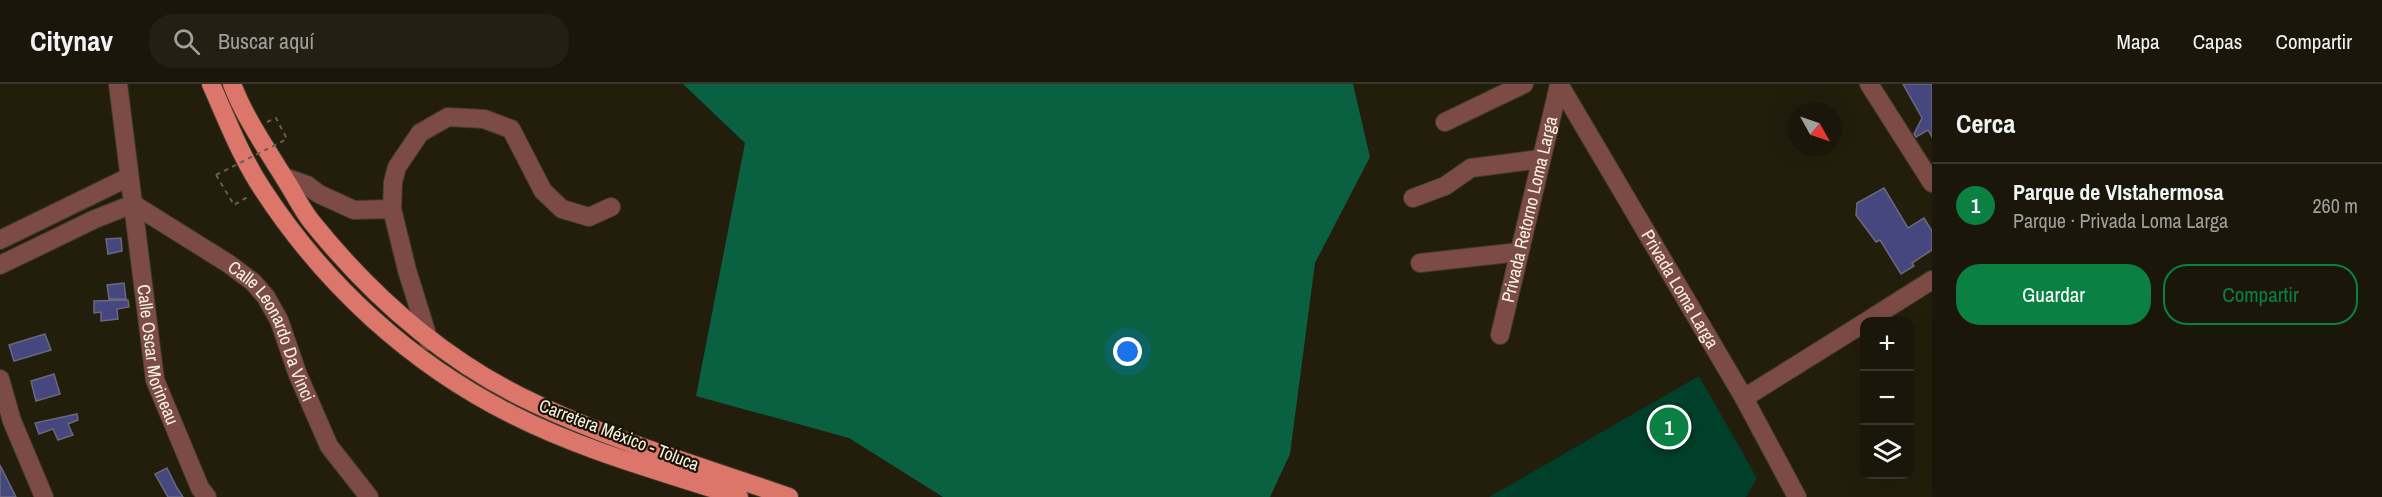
<!DOCTYPE html>
<html lang="es">
<head>
<meta charset="utf-8">
<style>
	body { margin:0; font-family:"Archivo Narrow",sans-serif; background:#231f12; color:#f1f3f6 }
	.controls { position:absolute; right:18px; bottom:18px; display:grid; overflow:hidden; border-radius:12px; box-shadow:0 6px 24px #0002 }
	.controls button { width:54px; height:54px; display:grid; place-items:center; padding:0; border:0; border-bottom:2px solid #38352a; background:#1a1609; color:#f1f3f6; font:30px sans-serif }
	.compass { position:absolute; left:1788px; top:18px; width:54px; height:54px; border-radius:50%; background:#1a1609; box-shadow:0 6px 24px #0002; rotate:130deg }
	.you { position:absolute; left:1128px; top:268px; width:21px; height:21px; margin:-15px; border:4px solid #fff; border-radius:50%; background:#1a73e8; box-shadow:0 0 0 9px #1a73e833 }
	.badge { display:grid; place-items:center; width:39px; height:39px; border-radius:50%; background:#0b8043; color:#fff; font-size:20px; font-weight:700 }
	.pin { position:absolute; translate:-50% -50%; border:3px solid #fff; box-shadow:0 2px 6px #0006 }
	.list { margin:0; padding:0; list-style:none }
	h2 { display:flex; justify-content:space-between; align-items:center; height:78px; margin:0; padding:0 24px; font-size:26px }
	h2 small { font-size:20px; font-weight:400; color:#9f9f9c }
	.list li { display:grid; grid-template-columns:39px 1fr auto; gap:18px; align-items:center; box-sizing:border-box; height:84px; padding:0 24px; border-top:2px solid #38352a }
	.list b { display:block; font-size:22px; white-space:nowrap }
	.list p { margin:0; font-size:20px; white-space:nowrap; color:#9f9f9c }
	.list em { font-size:20px; font-style:normal; color:#9f9f9c }
	.actions { display:flex; gap:12px; padding:18px 24px }
	.actions a { flex:1; padding:14px 0; border:2px solid #0b8043; border-radius:24px; text-align:center; font-size:21px; color:#0b8043 }
	.actions .main { background:#0b8043; color:#fff }
	.icon { flex:none; width:33px; height:33px; fill:none; stroke:currentColor; stroke-width:2; stroke-linecap:round; stroke-linejoin:round }
	.map { position:relative; flex:none; width:1932px; height:413px; overflow:hidden }
	header { display:flex; align-items:center; gap:36px; box-sizing:border-box; height:84px; padding:0 30px; background:#1a1609; border-bottom:2px solid #38352a }
	header strong { font-size:28px }
	nav { display:flex; gap:33px; margin-inline-start:auto; font-size:21px }
	.search { width:420px; height:54px; background:#231f12; display:flex; align-items:center; gap:15px; box-sizing:border-box; padding:0 21px; border-radius:24px; color:#9f9f9c; font-size:22px }
	main { display:flex }
	aside { flex:1; background:#1a1609 }
	.map>svg:first-child { display:block }
	.green { fill:#003f29 }
	.forest { fill:#096142 }
	.building { fill:#47477f; stroke:#68697d; stroke-width:1.5 }
	.lines { fill:none; stroke-linecap:round; stroke-linejoin:round }
	.minor-casing { stroke:#403b2b; stroke-width:20 }
	.major-casing { stroke:#403b2b; stroke-width:20 }
	.path { stroke:#656051; stroke-width:2; stroke-dasharray:4.5 4.5; stroke-linecap:butt }
	.minor { stroke:#7d4b46; stroke-width:18 }
	.major { stroke:#dc766b; stroke-width:18 }
	.path-bridge { stroke:#656051; stroke-width:2; stroke-dasharray:4.5 4.5; stroke-linecap:butt }
	.labels { text-anchor:middle; stroke-width:4.5; stroke-linejoin:round; paint-order:stroke }
	.street-label { font-size:18px; fill:#f5f1e6; stroke:#1a1404 }
</style>
</head>
<body>
<header>
<strong>Citynav</strong>
<div class="search"><svg class="icon" aria-label="search" viewBox="0 0 24 24"><circle cx="10" cy="10" r="6"/><path d="M15 15l6 6"/></svg>Buscar aquí</div>
<nav><a>Mapa</a><a>Capas</a><a>Compartir</a></nav>
</header>
<main>
<div class="map">
<svg width="1932" height="413" viewBox="0 0 1932 413">
	<rect width="100%" height="100%" fill="#231d0c"/>
	<path class="green" d="M1699,292L1757,394L1746,413H1489Z"/>
	<path class="forest" d="M683,0H1353L1370,73L1315,179L1290,370L1270,413H943L849,354L696,312L745,59Z"/>
	<path class="building" d="M1903,0H1932V53L1928,46L1916,53L1914,50L1922,34Z
		M1884,104L1908,144L1924,134L1932,147V166L1912,179L1914,182L1901,190L1880,156L1876,158L1856,131L1857,119Z
		M121,154L122,167L108,170L106,155Z
		M124,199L126,215H109L107,201Z
		M128,216L129,223L117,225L118,235L101,237V228L94,229V217Z
		M45,250L51,266L14,277L9,261Z
		M54,290L60,310L36,317L31,297Z
		M77,330L78,336L68,340L73,351L58,356L53,345L39,350L35,339Z
		M0,381L16,413H0Z
		M167,384L177,404L183,413H168L155,390Z"/>
	<g class="lines">
		<g class="minor-casing">
			<g id="minor">
				<path id="s1" d="M118,0L155,296L200,404L207,413"/>
				<path id="s2" d="M1559,0L1744,314L1797,413"/>
				<path d="M1869,0L1932,99"/>
				<path d="M1445,38L1524,0"/>
				<path d="M284,93L307,101L319,110L354,126L392,125"/>
				<path d="M1413,114L1445,102L1471,84L1541,75"/>
				<path id="s3" d="M133,120L229,180L253,198L266,213L279,236L298,291L329,362L369,413"/>
				<path d="M0,156L129,93"/>
				<path d="M1420,179L1519,168"/>
				<path d="M0,181L95,135L133,120"/>
				<path d="M1867,237L1932,196"/>
				<path id="s4" d="M1500,251L1559,1"/>
				<path d="M429,257L407,186L392,125L393,98L397,83L420,49L448,33L484,35L511,45L543,107L562,125L589,133L611,123"/>
				<path d="M0,295L12,337L44,413"/>
				<path d="M1744,314L1864,239"/>
			</g>
		</g>
		<g class="major-casing">
			<path id="major" d="M211,0C227,36 241,73 263,106C325,201 411,280 513,331C584,367 664,388 739,413
				M232,0C245,34 266,64 285,95C294,109 301,124 311,137C372,213 446,278 534,319C615,358 704,383 789,413"/>
		</g>
		<path class="path" d="M267,38L276,34L287,55
			M216,91L234,121L249,112"/>
		<use href="#minor" class="minor"/>
		<use href="#major" class="major"/>
		<path class="path-bridge" d="M216,91L287,55"/>
	</g>
	<g class="labels">
		<g class="street-label">
			<text dy="6" stroke="none"><textPath href="#s4" startOffset="129">Privada Retorno Loma Larga</textPath></text>
			<text dy="6" stroke="none"><textPath href="#s2" startOffset="238">Privada Loma Larga</textPath></text>
			<text dy="6" stroke="none"><textPath href="#s3" startOffset="195">Calle Leonardo Da Vinci</textPath></text>
			<text dy="6" stroke="none"><textPath href="#s1" startOffset="274">Calle Oscar Morineau</textPath></text>
			<text transform="translate(619 351) rotate(21)" y="6">Carretera México - Toluca</text>
		</g>
	</g>
</svg>
<div class="controls">
<button>+</button>
<button>−</button>
<button><svg class="icon" aria-label="layers" viewBox="0 0 24 24"><path d="M12 4l9 5-9 5-9-5zM3 14l9 5 9-5"/></svg></button>
</div>
<svg class="compass" viewBox="-18 -18 36 36"><path d="M0-13l5 13h-10z" fill="#e53935"/><path d="M0 13l5-13h-10z" fill="#9f9f9c"/></svg>
<div class="you"></div>
<div class="pin badge" style="left:1669px;top:343px">1</div>
</div>
<aside>
<h2>Cerca<small></small></h2>
<ul class="list">
<li><span class="badge">1</span><div><b>Parque de VIstahermosa</b><p>Parque · Privada Loma Larga</p></div><em>260 m</em></li>
</ul>
<div class="actions"><a class="main">Guardar</a><a>Compartir</a></div>
</aside>
</main>
</body>
</html>
